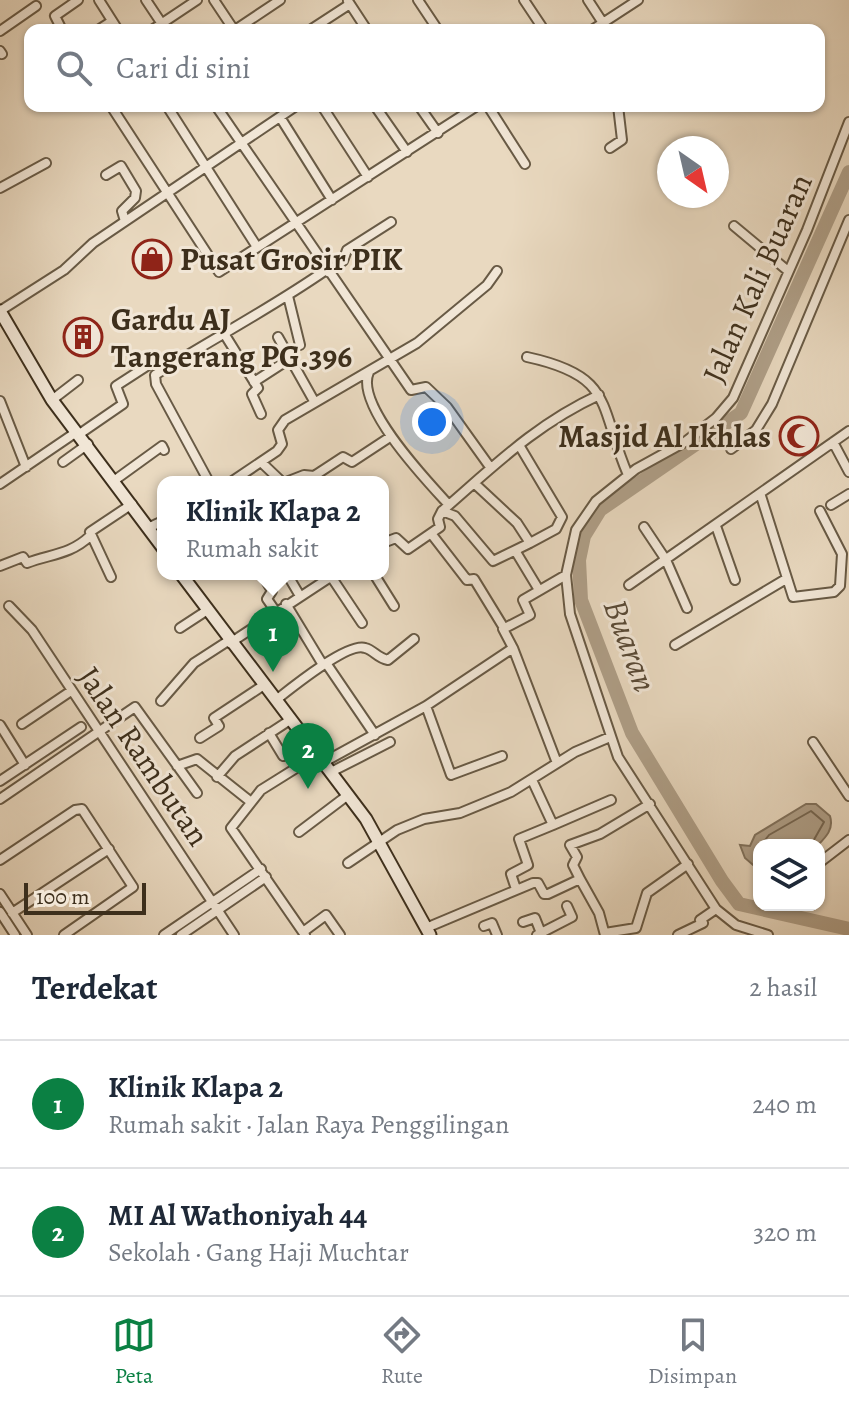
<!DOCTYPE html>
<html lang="id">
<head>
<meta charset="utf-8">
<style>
	body { margin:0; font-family:Alegreya,serif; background:#f6f6f7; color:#1f2937 }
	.controls { position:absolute; right:24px; bottom:24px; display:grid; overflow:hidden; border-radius:16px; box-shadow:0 2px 6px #0004 }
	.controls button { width:72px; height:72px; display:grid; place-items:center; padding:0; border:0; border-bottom:2px solid #e0e1e3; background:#fff; color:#1f2937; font:40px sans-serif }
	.compass { position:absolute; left:657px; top:136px; width:72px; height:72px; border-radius:50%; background:#fff; box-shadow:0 2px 6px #0004; rotate:146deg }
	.scale { position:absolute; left:24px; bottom:20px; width:122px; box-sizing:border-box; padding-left:8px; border:4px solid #3d2f1c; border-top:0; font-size:22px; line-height:28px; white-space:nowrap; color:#3d2f1c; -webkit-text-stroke:6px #f1e6d6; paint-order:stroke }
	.you { position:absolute; left:432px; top:422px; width:28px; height:28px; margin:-20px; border:6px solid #fff; border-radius:50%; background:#1a73e8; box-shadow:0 0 0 12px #1a73e833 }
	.badge { display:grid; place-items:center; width:52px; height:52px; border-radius:50%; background:#0b8043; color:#fff; font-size:26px; font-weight:700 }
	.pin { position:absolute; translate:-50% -66px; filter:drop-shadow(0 2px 4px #0008) }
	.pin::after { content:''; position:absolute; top:42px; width:28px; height:24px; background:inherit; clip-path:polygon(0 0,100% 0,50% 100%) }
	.popup { position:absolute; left:157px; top:476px; width:232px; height:104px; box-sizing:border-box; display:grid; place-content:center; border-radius:16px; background:#fff; filter:drop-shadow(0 2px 6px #0005); font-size:26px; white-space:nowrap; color:#747a83 }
	.popup b { font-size:30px; color:#1f2937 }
	.popup::after { content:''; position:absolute; left:50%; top:100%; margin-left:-16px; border:16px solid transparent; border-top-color:#fff }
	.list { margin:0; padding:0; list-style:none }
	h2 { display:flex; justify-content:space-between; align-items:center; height:104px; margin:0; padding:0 32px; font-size:34px }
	h2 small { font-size:26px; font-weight:400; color:#747a83 }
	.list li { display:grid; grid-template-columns:52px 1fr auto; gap:24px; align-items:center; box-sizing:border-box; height:128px; padding:0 32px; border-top:2px solid #e0e1e3 }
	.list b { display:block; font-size:30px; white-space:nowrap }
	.list p { margin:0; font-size:26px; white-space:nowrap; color:#747a83 }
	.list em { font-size:26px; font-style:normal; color:#747a83 }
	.icon { flex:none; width:44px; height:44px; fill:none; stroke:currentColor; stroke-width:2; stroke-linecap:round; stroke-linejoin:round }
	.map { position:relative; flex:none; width:849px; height:935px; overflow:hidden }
	.search { position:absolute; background:#fff; box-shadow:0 2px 6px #0004; left:24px; right:24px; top:24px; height:88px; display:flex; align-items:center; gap:20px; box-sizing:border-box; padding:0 28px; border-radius:16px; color:#747a83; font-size:30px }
	.sheet { height:360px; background:#fff }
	nav { display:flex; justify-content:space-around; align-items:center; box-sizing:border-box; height:112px; border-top:2px solid #e0e1e3; background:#fff; font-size:22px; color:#747a83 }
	nav a { display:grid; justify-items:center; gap:4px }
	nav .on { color:#0b8043 }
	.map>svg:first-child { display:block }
	.water { fill:#af9f88; stroke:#81725d; stroke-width:2 }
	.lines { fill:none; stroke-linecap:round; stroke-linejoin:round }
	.shore { stroke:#766752; stroke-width:2 }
	.river { stroke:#af9f88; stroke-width:14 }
	.minor-casing { stroke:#685a45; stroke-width:12 }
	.secondary-casing { stroke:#3d2f1c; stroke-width:15 }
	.minor { stroke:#f1e6d6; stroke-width:8 }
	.secondary { stroke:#f1e6d6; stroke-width:11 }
	.labels { text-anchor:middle; stroke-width:6; stroke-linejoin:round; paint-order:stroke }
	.poi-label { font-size:32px; font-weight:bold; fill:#3d2f1c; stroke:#f1e6d6; text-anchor:start }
	.street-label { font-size:32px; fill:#3d2f1c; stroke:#f1e6d6 }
	.water-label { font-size:34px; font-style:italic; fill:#5a4b37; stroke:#f1e6d6 }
</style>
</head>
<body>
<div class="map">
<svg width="849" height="935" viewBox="0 0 849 935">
	<rect width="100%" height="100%" fill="#e9d9c0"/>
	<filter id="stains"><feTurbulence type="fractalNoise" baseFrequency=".0025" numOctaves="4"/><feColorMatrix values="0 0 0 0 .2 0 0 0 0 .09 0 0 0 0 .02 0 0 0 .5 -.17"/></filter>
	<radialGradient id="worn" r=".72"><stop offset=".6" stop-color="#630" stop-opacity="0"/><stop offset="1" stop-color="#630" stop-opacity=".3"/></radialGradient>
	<path class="water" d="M806,804H816L830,816C834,829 826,837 818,845H759V870L745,858L740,845L750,846L755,835Z"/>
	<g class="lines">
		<path class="shore" d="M761,845L769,835L811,811L824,822L811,845"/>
		<path class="river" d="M849,172L741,413L600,510L584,536L579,560L581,600L632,733L722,881L739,904L849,929"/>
		<g class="minor-casing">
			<path id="minor" d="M99,0L118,30
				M146,0L166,30
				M214,0L234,30
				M418,0L438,30
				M524,0L544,30
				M588,0L603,23
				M348,1L367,30
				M62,30L55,16L78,0
				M98,30L112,21
				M152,30L197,0
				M235,30L280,0
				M310,30L350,4
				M592,30L638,0
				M0,31L36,6
				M0,51L2,54
				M111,106L219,272L477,106
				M167,106L257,247
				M216,106L411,390L426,387L447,407L490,467
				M322,106L368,177
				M375,106L407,152
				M419,106L438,133
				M488,106L525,164
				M280,117L332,200
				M610,148L622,140L618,106
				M106,175L121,166L136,191L135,198L122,211L125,221
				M0,188L46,163
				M734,226L788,271
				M328,272L343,261L347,250L391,222
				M288,296L300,345
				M0,311L64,270L93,243L296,106
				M225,335L258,388L252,394L261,414
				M278,337L314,401
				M527,357C615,376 598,405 628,475
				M369,372C354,405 428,482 449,505
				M254,382L291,358
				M52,400L78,380
				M0,401L26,467
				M78,435L123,404L116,386L153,362L163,370
				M833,442L849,472
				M731,449L756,430L772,404L849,220
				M63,462L88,444
				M261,462L282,482
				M115,480L162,446L164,450
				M209,482L156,384L155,375C212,339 270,309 326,270
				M231,482L277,451L282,444L278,430L285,420L417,343L487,285L497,271
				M286,482L304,475L314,476L343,457L352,462L390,437
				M474,483L517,523L530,543L556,529L562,517L519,445
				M0,484L75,433
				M761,496L793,597L834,592L840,586L842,554L820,511
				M831,505L849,494
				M442,511L455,516L493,561L530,543
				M716,526L735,580
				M150,527L163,521
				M644,527L666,560L687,608
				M433,536L467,580L474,579L504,628
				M383,543L396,538L408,549L440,527L438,519L442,511C494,466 536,424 599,395
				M516,552L539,590
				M0,566L23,557L27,563C50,554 70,555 90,536
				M262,574L272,591L267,599L276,612
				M287,574L300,596
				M374,574L394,606
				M330,575L362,623
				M111,577L90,532L132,504
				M629,585L849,431
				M286,604L323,665
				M9,606L32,630L234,935
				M180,628L206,611
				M230,643L335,574
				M675,645L786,579
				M513,648L557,763
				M326,663L375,735
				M276,700C290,689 348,642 365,648C374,650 377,658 388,660L414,639
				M161,701L194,663L228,641
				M426,706L451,775L502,756
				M22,724L71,691
				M0,725L25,765
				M269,733L283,756L306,742
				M200,738L219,726L214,718L264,685
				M813,742L849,796
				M324,762L426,706L513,648L503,629L530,615L523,600L566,575
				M177,766L197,759L251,802
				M331,772L390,742
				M217,777L235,756L290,720
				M0,781L81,727
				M533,782L553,825L611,800
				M0,799L135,707L197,793
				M299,832L348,795
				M0,860L75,810L82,809L133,887L64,935
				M348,863L397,830L424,819L460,813L511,792L575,752L610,737
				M819,863L849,840
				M580,879L573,865L577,857L570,845L600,834L650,804
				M516,889L511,874L528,865L519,839L553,825
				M0,894L27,935
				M0,912L15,935
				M12,913L109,849
				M523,922L535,918L541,933
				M484,926L492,923L497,935
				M426,928L533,883H538L544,894H548L580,879L599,913L605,935
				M303,932L326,915L340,935
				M605,933L636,928L647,893L688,864
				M164,935L261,869
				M181,935L266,877
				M305,935L231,828L261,790L317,755
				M537,935L572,917L567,906
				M678,935L703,923L700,920L716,909
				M768,935L736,925L716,909L618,757L570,614L566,575L576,530L596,501L636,469L685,442L716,418L733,398L807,230L849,122"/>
		</g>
		<g class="secondary-casing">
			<path id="secondary" d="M0,311L52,400L163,548
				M181,574L366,819L430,935"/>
		</g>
		<use href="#minor" class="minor"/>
		<use href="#secondary" class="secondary"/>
	</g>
	<defs>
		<g id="shop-ring" transform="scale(2)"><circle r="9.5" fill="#f1e6d6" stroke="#8f2418" stroke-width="1.5"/><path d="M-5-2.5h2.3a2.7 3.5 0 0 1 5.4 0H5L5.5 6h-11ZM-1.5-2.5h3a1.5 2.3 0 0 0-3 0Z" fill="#8f2418"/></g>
		<g id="building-ring" transform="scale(2)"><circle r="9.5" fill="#f1e6d6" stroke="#8f2418" stroke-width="1.5"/><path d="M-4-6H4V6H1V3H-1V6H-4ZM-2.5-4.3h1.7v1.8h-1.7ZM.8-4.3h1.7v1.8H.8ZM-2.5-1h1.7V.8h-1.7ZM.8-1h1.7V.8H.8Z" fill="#8f2418"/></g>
		<g id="mosque-ring" transform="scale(2)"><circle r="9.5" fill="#f1e6d6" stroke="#8f2418" stroke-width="1.5"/><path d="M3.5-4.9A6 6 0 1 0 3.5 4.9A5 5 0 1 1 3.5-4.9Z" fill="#8f2418"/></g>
	</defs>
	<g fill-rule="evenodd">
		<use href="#shop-ring" x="152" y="259"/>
		<use href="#building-ring" x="83" y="337"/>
		<use href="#mosque-ring" x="799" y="436"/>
	</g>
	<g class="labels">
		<g class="poi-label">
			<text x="180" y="270">Pusat Grosir PIK</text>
			<text x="111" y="330">Gardu AJ<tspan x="111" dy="37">Tangerang PG.396</tspan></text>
			<text x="771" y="447" text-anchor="end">Masjid Al Ikhlas</text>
		</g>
		<g class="street-label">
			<text transform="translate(757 278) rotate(-66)" y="11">Jalan Kali Buaran</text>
			<text transform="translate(144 756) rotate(56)" y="11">Jalan Rambutan</text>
		</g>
		<g class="water-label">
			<text transform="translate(631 645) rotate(70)" y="12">Buaran</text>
		</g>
	</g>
	<rect width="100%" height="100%" filter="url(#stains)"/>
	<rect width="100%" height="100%" fill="url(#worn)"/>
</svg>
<div class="controls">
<button><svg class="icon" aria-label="layers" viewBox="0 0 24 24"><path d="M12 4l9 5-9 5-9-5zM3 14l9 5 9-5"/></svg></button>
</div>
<svg class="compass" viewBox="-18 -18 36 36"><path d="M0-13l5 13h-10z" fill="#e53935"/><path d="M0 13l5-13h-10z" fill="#747a83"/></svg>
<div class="scale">100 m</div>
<div class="you"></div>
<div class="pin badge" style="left:273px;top:672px">1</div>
<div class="popup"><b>Klinik Klapa 2</b>Rumah sakit</div>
<div class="pin badge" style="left:308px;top:789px">2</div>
<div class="search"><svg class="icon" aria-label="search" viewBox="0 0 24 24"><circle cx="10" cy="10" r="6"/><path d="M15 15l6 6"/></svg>Cari di sini</div>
</div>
<section class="sheet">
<h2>Terdekat<small>2 hasil</small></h2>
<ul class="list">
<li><span class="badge">1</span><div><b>Klinik Klapa 2</b><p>Rumah sakit · Jalan Raya Penggilingan</p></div><em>240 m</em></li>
<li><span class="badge">2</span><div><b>MI Al Wathoniyah 44</b><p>Sekolah · Gang Haji Muchtar</p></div><em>320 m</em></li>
</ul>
</section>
<nav>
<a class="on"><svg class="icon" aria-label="map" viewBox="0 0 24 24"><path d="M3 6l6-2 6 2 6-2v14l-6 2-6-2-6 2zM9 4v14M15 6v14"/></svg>Peta</a>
<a><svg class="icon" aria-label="directions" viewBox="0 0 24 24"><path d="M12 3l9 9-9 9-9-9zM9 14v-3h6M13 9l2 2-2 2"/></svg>Rute</a>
<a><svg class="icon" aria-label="saved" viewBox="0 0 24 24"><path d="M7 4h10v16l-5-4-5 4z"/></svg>Disimpan</a>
</nav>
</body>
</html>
